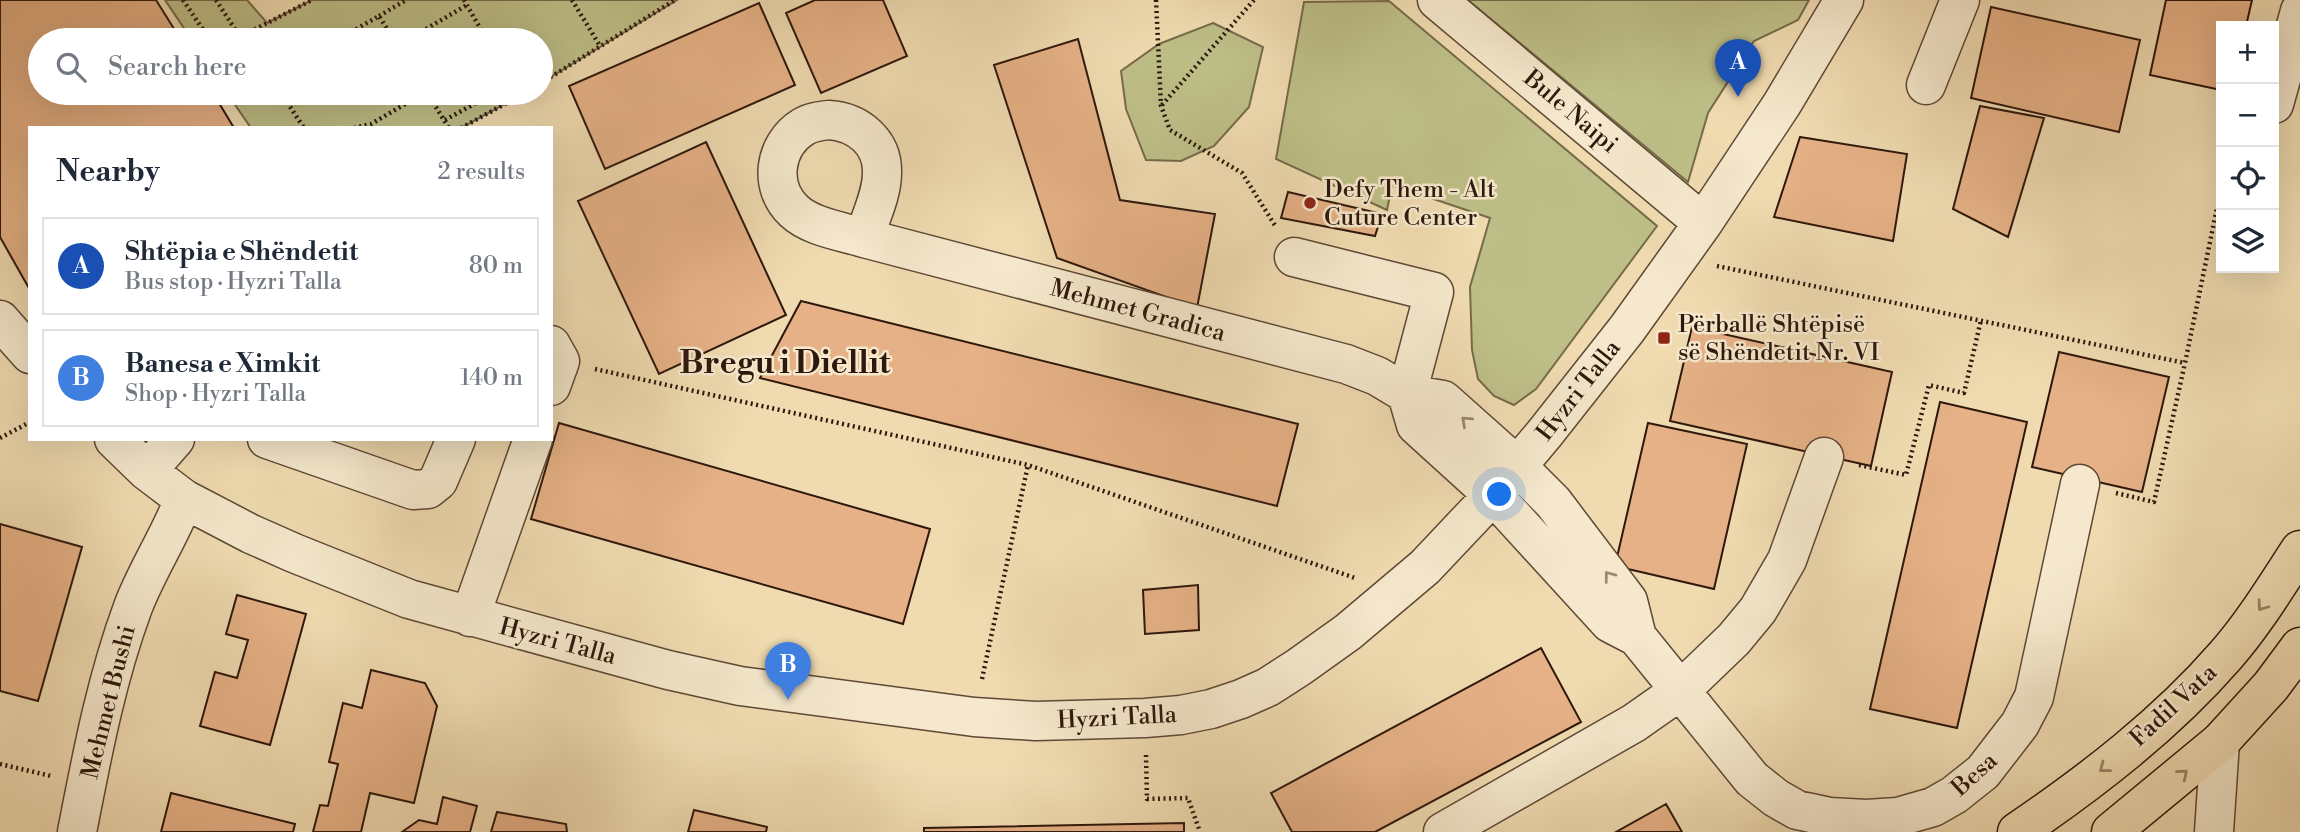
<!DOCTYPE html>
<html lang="en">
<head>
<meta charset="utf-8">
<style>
	body { margin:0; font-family:"Libre Bodoni",serif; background:#f2f2f3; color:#1f2937 }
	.controls { position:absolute; right:21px; top:21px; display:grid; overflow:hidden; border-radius:0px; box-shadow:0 7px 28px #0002 }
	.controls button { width:63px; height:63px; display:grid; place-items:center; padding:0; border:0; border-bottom:2px solid #e0e1e3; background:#fff; color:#1f2937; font:35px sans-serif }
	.you { position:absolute; left:1500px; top:495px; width:24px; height:24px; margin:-18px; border:5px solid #fff; border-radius:50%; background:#1a73e8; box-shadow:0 0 0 10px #1a73e833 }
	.badge { display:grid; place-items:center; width:46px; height:46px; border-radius:50%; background:#ea580c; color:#fff; font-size:23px; font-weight:700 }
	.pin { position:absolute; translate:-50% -58px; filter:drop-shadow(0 2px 4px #0008) }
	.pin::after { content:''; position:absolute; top:37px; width:24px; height:21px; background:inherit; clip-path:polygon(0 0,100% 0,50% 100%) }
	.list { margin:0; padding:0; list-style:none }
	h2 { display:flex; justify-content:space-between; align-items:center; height:91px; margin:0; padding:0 28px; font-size:30px }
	h2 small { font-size:23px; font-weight:400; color:#747a83 }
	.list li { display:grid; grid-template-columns:46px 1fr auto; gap:21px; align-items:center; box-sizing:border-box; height:98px; margin:0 14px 14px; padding:0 14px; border:2px solid #e0e1e3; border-radius:0px }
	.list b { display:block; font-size:26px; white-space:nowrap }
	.list p { margin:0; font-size:23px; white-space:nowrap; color:#747a83 }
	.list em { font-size:23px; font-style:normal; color:#747a83 }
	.icon { flex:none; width:38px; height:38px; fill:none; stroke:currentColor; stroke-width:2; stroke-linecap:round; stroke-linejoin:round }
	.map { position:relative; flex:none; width:2300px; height:832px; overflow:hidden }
	.search { position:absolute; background:#fff; box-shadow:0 7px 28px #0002; left:28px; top:28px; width:525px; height:77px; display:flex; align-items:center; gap:18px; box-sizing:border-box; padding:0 24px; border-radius:38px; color:#747a83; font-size:26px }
	.panel { position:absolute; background:#fff; box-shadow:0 7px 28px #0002; left:28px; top:126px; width:525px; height:315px; border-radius:0px }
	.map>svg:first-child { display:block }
	.green { fill:#bebf88; stroke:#766b4a; stroke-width:2 }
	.building { fill:#e6b186; stroke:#2e170c; stroke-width:2 }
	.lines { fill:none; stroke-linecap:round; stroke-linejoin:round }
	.minor-casing { stroke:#5e4835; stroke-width:41 }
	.major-casing { stroke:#2e170c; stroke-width:41 }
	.path { stroke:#2e170c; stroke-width:4.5; stroke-dasharray:2 3.5; stroke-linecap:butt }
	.minor { stroke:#f5e8cc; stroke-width:38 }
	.major { stroke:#f0dbb1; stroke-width:38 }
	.oneway { stroke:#9b8a76 }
	.oneway2 { stroke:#998367 }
	.poi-dot { fill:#8f2418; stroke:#f5e8cc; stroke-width:2.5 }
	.labels { text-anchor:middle; stroke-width:5; stroke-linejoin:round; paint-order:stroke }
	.street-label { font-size:24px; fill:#2e170c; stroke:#f5e8cc }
	.poi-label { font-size:24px; fill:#2e170c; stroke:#f5e8cc; text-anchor:start }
	.district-label { font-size:32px; font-weight:bold; fill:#2e170c; stroke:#f5e8cc }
</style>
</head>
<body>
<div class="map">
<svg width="2300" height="832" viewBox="0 0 2300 832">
	<rect width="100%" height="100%" fill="#f0dbb1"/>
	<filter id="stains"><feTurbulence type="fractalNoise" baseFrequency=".00286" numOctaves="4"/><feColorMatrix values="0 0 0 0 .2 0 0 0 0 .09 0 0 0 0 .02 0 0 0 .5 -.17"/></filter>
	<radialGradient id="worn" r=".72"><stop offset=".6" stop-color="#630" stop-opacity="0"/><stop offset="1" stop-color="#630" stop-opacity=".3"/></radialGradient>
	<path class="green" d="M165,0H247L267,23L312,0H677L541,83V40H192Z
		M1468,0H1809L1798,20L1754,41L1708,113L1688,182Z
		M1389,1L1657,226L1536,389L1514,405L1494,396L1478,379L1472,350L1470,287L1490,218L1392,185L1387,210L1276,159L1304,2Z
		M1213,23L1263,47L1249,107L1214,146L1181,161L1146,160L1126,109L1121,71L1159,44Z
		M227,93H525L461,128H251Z"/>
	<path class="building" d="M0,0H156L181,40H40V93H213L234,128H30V290L0,237Z
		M815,0H883L907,56L821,93L786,13Z
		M2166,0H2252L2246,26H2221V90L2150,75Z
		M759,3L795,85L605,169L569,86Z
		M1991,7L2140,40L2119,132L1971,98Z
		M1078,39L1120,200L1215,214L1197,308L1057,258L994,65Z
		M1980,106L2044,118L2008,237L1953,209Z
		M1800,137L1907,154L1893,241L1774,217Z
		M706,142L786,315L659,374L578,201Z
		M1288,192L1382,214L1375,236L1281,218Z
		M801,301L1298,424L1277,506L760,378Z
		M1692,327L1892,372L1871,466L1670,421Z
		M2059,352L2169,377L2142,492L2032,467Z
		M1940,402L2027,422L1957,728L1870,709Z
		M559,423L930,529L903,624L531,519Z
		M1648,423L1747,444L1714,589L1615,566Z
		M0,524L82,547L38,701L0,691Z
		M1198,585L1199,630L1145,634L1143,590Z
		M237,595L306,614L270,745L200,726L215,672L237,678L248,640L226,634Z
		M1541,648L1581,722L1375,832H1292L1271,793Z
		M371,670L425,683L437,706L414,803L370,793L361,832H313L320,805L328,806L338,764L329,762L343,703L362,708Z
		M171,793L295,824L293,832H161Z
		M443,797L477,806L470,832H402L419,820L437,824Z
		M1666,804L1682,832H1616Z
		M694,810L767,827L766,832H688Z
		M497,812L566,824L567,832H491Z
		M1184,823V832H924V828Z"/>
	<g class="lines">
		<g class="minor-casing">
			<path id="minor" d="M1437,0L1703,223
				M1926,85L1960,0
				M2274,104L2300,11
				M829,120C858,122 883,142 882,173C882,195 870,218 864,238C841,231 811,227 794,211C768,187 774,145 803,127C811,122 820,121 829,120Z
				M864,238L1346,364L1377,376L1407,394L1443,400L1517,466L1553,502L1628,601L1637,637
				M1294,257L1434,292L1407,394L1416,425L1493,495L1610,623L1637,637L1752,779L1776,798L1797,810L1830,817L1866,819L1898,817L1933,807L1954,795L1983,772L2020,724L2034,697L2080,484
				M0,320L30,354
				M551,345L560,361L551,386
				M114,439L147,471L184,499L251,534L294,553L409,599L668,670L740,686L974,717L1036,721L1145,718L1181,715L1211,709L1241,699L1268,687L1299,667L1348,632L1425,567L1493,495L1545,433L1627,329L1703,223L1782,104L1844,0
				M267,439L413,490L428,489L438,481L456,439
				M147,471L175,439
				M470,617L533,439
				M77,832C92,755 106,680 133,607C147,570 170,536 184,499
				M1443,832L1634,723L1681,690L1734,639L1758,610L1787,560L1824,457
				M2214,832L2220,742"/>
		</g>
		<g class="major-casing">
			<path id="major" d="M2017,832C2092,781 2166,724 2226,655C2254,623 2277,585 2300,550
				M2111,832L2220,742L2271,686L2300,647"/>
		</g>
		<path class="path" d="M183,0L210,40
			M216,0L240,37L312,0
			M464,0L487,40
			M572,0L600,46
			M1156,0L1161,106L1170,130L1242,173L1276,227
			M379,16L406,0
			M337,40L379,16L394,40
			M407,40L467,5
			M541,83L675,0
			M281,93L304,128
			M427,93L449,128
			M1162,105L1254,0
			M445,120L494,93
			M354,128L371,124L424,93
			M461,128L525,93
			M1717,266L2185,363L2217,208L2221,209
			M595,369L1028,465L1355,578
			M0,438L30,422
			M1859,465L1906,475L1929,385L1964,393L1981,320
			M2116,493L2154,502L2185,363
			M982,679L1028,465
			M1146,755L1147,799L1188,798L1200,832
			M0,764L51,776"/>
		<use href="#minor" class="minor"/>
		<use href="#major" class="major"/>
	</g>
	<defs><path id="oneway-chevron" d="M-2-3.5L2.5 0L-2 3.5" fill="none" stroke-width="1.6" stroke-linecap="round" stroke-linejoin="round" transform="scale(1.75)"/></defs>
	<g class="oneway">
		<use href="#oneway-chevron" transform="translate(1466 421) rotate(-138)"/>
		<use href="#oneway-chevron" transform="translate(1609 576) rotate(-127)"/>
	</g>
	<g class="oneway2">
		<use href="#oneway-chevron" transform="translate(2262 606) rotate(126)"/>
		<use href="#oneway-chevron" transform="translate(2104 768) rotate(142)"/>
		<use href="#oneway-chevron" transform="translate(2183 774) rotate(-40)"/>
	</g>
	<g class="poi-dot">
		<circle cx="1310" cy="203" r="7"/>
		<rect x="1657" y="331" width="14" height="14" rx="3.5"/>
	</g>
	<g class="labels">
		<g class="street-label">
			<text transform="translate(1571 111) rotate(40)" y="8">Bule Naipi</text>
			<text transform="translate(1138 310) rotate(15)" y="8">Mehmet Gradica</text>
			<text transform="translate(1578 390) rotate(-52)" y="8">Hyzri Talla</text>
			<text transform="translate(558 641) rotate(15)" y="8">Hyzri Talla</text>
			<text transform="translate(108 702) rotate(-76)" y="8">Mehmet Bushi</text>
			<text transform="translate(2173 705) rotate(-43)" y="8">Fadil Vata</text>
			<text transform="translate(1117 717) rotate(-3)" y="8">Hyzri Talla</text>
			<text transform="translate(1974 774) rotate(-42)" y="8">Besa</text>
		</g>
		<g class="poi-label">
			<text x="1324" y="197">Defy Them - Alt<tspan x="1324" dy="28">Cuture Center</tspan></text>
			<text x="1678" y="332">Përballë Shtëpisë<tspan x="1678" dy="28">së Shëndetit Nr. VI</tspan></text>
		</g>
		<g class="district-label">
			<text x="785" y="373">Bregu i Diellit</text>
		</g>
	</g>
	<rect width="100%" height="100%" filter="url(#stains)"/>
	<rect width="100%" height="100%" fill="url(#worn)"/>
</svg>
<div class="controls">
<button>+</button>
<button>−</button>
<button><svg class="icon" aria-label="locate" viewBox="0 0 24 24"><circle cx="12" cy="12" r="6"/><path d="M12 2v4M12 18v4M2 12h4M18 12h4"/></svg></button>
<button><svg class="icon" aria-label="layers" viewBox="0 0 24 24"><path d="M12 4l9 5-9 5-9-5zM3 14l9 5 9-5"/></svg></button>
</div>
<div class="you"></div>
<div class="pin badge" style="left:1738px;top:97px;background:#1a4fb4">A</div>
<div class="pin badge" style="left:788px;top:700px;background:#3f7fe0">B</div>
<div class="search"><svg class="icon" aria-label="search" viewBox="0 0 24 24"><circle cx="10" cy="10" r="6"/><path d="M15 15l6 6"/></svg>Search here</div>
<section class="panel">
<h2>Nearby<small>2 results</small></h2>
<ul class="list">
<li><span class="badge" style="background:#1a4fb4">A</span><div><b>Shtëpia e Shëndetit</b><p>Bus stop · Hyzri Talla</p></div><em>80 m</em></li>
<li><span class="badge" style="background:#3f7fe0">B</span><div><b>Banesa e Ximkit</b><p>Shop · Hyzri Talla</p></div><em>140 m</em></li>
</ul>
</section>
</div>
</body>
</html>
